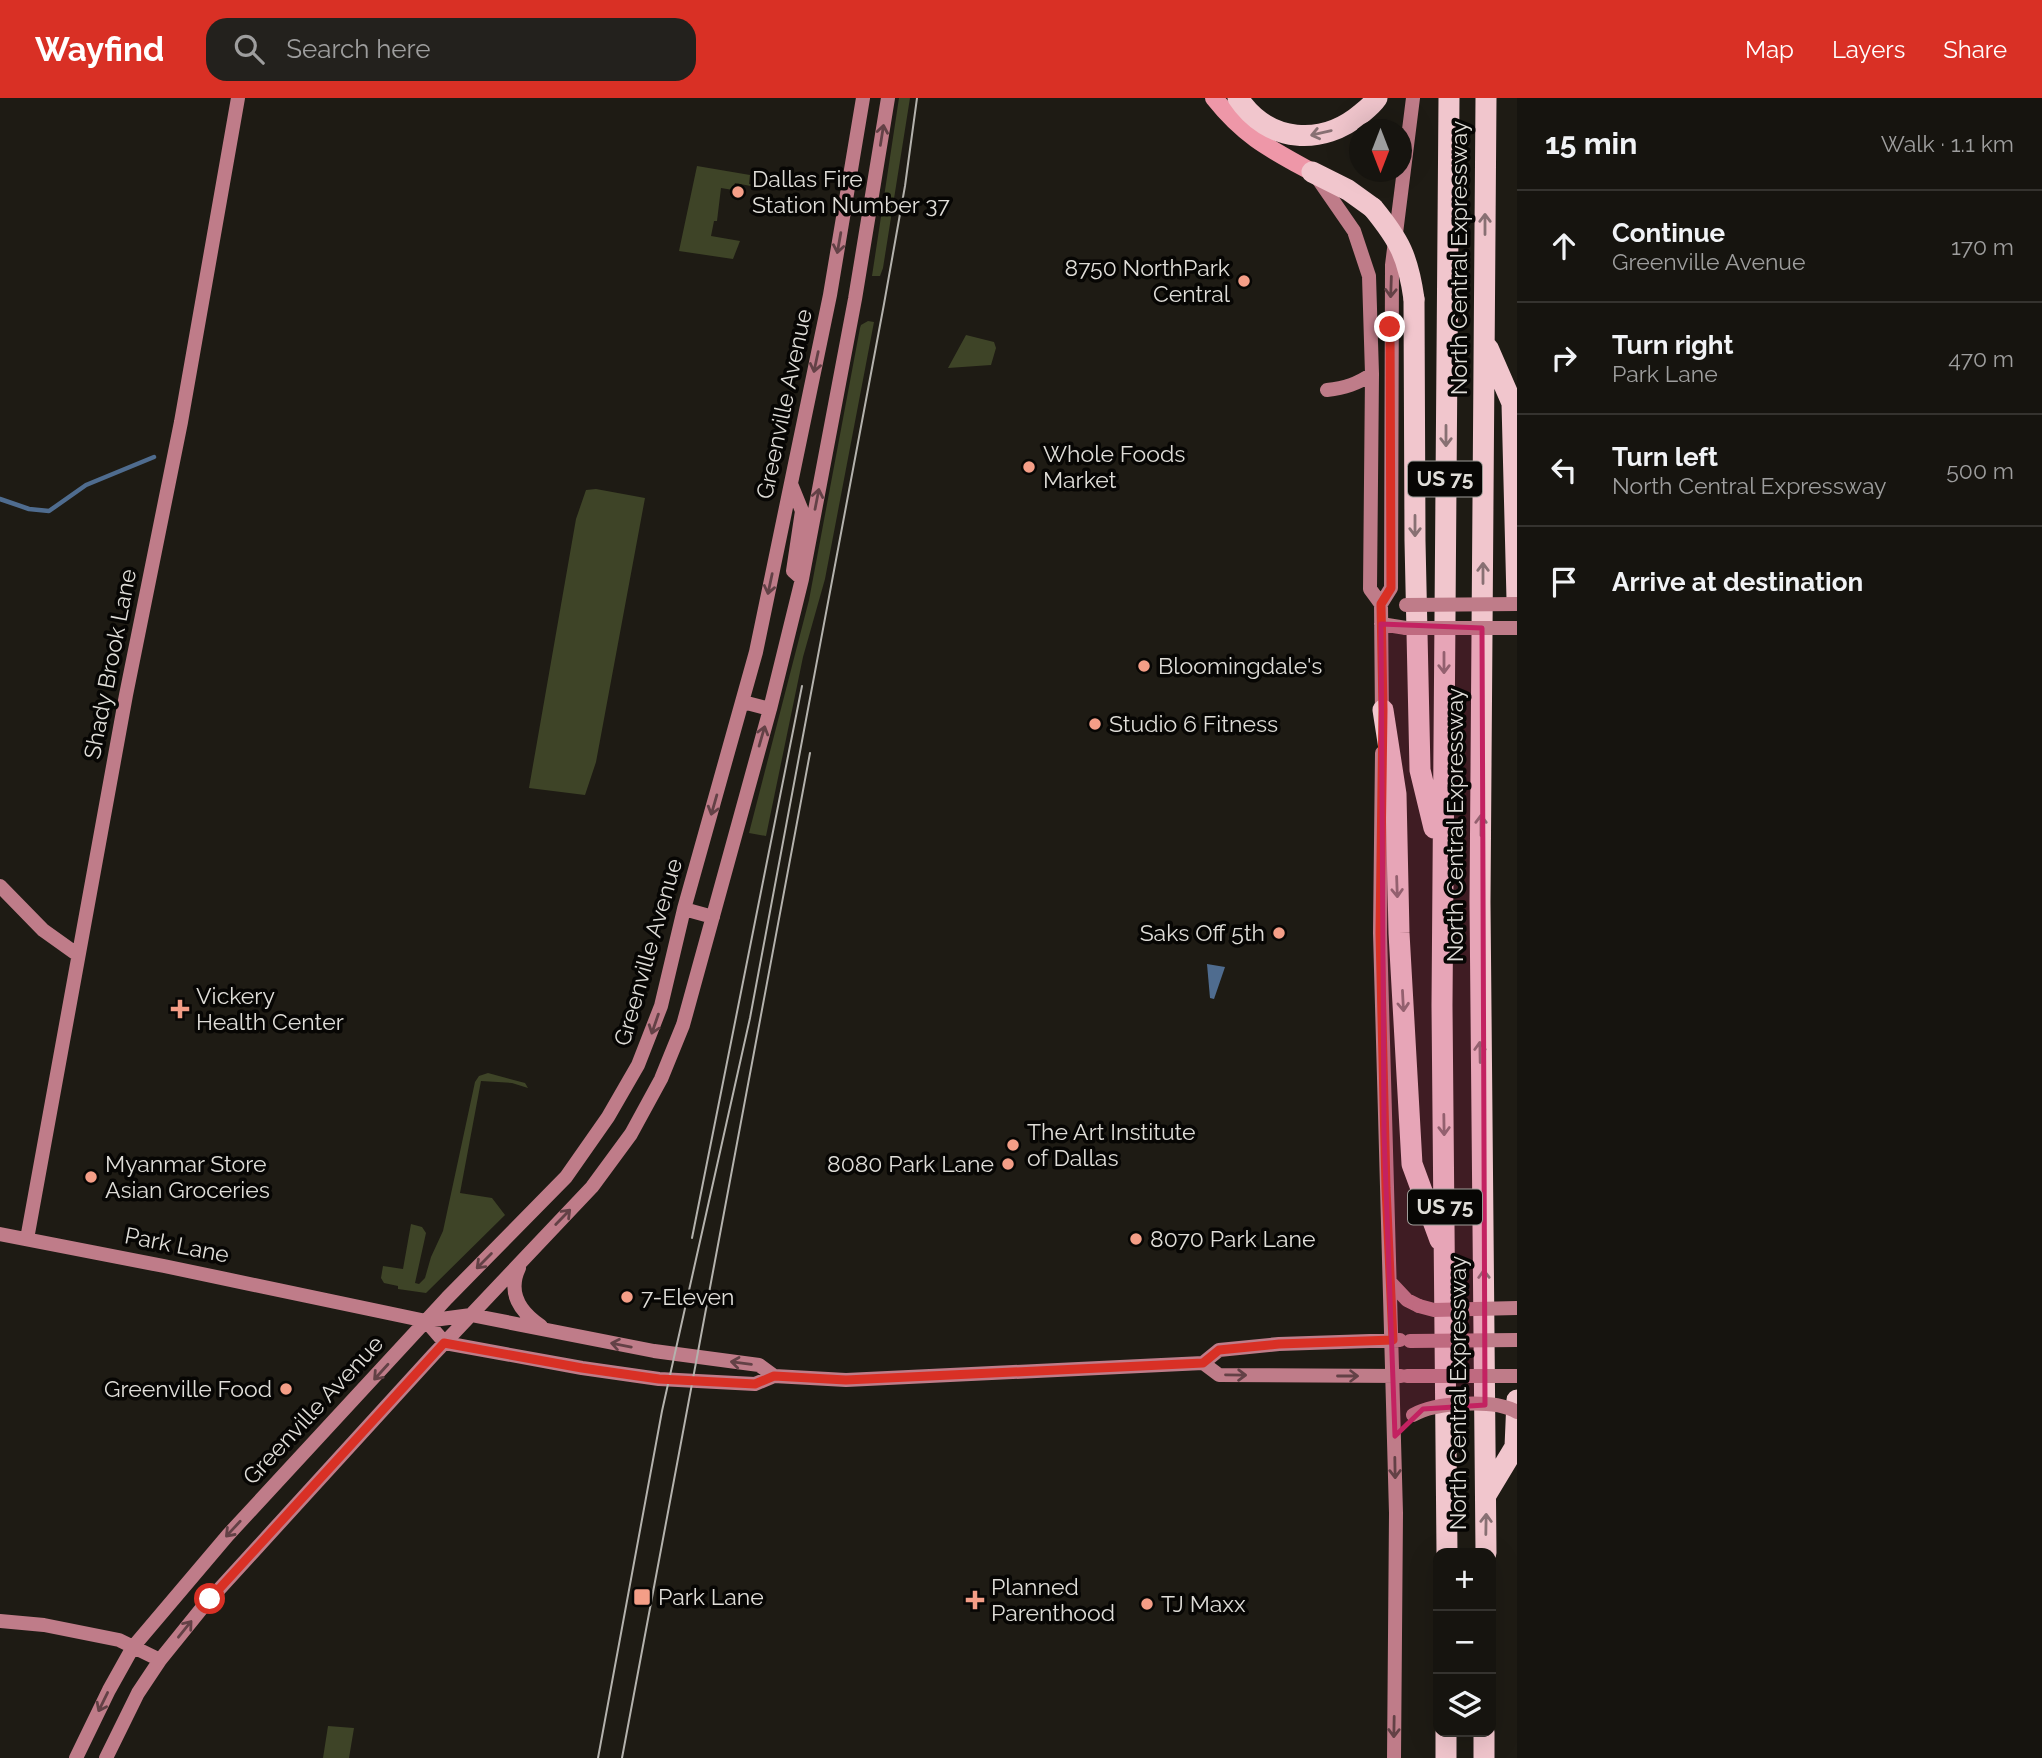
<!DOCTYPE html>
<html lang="en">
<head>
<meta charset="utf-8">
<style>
	body { margin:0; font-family:Raleway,sans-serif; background:#23211d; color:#f1f3f6 }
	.controls { position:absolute; right:21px; bottom:21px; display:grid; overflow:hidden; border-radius:14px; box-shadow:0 7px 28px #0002 }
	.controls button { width:63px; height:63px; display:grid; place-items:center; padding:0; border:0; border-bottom:2px solid #35332f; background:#16140f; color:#f1f3f6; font:35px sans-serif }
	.compass { position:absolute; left:1349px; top:21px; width:63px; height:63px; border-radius:50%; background:#16140f; box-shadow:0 7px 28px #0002; rotate:180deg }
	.stop { position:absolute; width:21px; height:21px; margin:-16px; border:5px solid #d93025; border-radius:50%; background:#fff }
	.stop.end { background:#d93025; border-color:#fff; box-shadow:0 2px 7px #0008 }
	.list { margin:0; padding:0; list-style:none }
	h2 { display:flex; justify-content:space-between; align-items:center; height:91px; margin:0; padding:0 28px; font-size:30px }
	h2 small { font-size:23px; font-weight:400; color:#9e9e9e }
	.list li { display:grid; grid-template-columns:46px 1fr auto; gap:21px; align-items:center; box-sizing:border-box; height:112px; padding:0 28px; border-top:2px solid #35332f }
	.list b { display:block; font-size:26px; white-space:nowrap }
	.list p { margin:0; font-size:23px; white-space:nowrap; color:#9e9e9e }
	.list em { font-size:23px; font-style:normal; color:#9e9e9e }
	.icon { flex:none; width:38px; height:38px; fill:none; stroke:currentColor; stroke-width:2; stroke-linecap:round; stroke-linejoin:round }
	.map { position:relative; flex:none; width:1517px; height:1660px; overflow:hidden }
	header { display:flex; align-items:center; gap:42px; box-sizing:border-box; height:98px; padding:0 35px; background:#d93025; color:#fff }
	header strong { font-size:33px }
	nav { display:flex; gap:38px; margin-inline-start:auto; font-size:24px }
	.search { width:490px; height:63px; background:#23211d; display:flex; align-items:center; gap:18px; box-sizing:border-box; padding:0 24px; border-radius:21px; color:#9e9e9e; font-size:26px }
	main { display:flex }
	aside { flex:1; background:#16140f }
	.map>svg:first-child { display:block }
	.green { fill:#3e4427 }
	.water { fill:#4f6c8f }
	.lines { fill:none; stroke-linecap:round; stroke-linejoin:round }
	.stream { stroke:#4f6c8f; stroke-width:4.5 }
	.secondary { stroke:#bf7c89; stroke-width:14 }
	.primary { stroke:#ee97a8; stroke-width:18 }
	.highway { stroke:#f1c6cd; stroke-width:21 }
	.tram { stroke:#b4b2ad; stroke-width:2 }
	.secondary-bridge { stroke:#bf7c89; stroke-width:14 }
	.highway-bridge { stroke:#f1c6cd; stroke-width:21 }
	.oneway { stroke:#887073 }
	.oneway2 { stroke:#634146 }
	.route { stroke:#d93025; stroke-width:9 }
	.marked { fill:#c32261; fill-opacity:0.2; stroke:#c32261; stroke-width:5; stroke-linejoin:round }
	.poi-dot { fill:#f49e87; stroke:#070604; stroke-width:2.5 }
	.labels { text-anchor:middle; stroke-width:7; stroke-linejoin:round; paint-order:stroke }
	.shield { fill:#070604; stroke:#9e9c98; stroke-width:2 }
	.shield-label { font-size:21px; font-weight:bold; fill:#dfddd8 }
	.poi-label { font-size:23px; fill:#dfddd8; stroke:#070604; text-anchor:start }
	.street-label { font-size:23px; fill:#dfddd8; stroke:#070604 }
</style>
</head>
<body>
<header>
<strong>Wayfind</strong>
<div class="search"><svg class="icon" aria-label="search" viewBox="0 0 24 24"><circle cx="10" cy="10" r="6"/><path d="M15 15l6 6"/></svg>Search here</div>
<nav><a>Map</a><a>Layers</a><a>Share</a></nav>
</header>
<main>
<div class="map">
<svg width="1517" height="1660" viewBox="0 0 1517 1660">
	<rect width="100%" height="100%" fill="#1e1b14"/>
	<path class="green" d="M899,0H910L883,170L880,178H872Z
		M697,68L750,77L749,86L762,88L761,90L735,85L733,92L721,90L717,123H714L711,138L740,143L733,161L679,153Z
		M868,223L874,224L825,481L803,559L766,738L749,735L809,502L860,230L861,227Z
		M966,237L994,244L996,250L991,267L948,270Z
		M596,391L645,400L596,664L585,697L529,690L576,421L586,392Z
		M488,975L525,985L528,990L512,985L481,983L460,1095L492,1100L505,1117L426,1195L398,1191V1188L384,1185L381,1180L383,1168L403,1171L411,1126L422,1129L426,1135L415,1185L419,1186L425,1180L431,1159L443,1133L475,984L479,978Z
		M328,1628L354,1630L349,1660H323Z"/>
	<path class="water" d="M1207,866L1225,869L1214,901L1210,900Z"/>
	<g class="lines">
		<path class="stream" d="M0,401L29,411L49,413L86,387L154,359"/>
		<path class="secondary" d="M1316,78L1354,133L1369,178L1372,276L1370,491L1381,506
			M1327,292C1345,290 1357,286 1372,276
			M791,386L802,413L793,473L802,481
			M1381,526L1406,530
			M743,604L770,611
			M1382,621L1381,506L1391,490L1392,167L1413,0
			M1382,655L1380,835L1396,1415L1394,1660
			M0,788L43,832L78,857
			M684,811L713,819
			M0,1136L164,1168L426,1223L471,1217L654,1253L759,1267L774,1278L846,1282L1203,1265L1219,1252L1279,1246L1400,1242
			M27,1141L126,597L181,324L238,0
			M519,1170C507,1195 520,1214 541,1228
			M1391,1185L1407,1202L1419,1208
			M426,1223L445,1245L582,1270L659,1281L755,1286L774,1278
			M1203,1265L1219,1277L1401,1278
			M0,1523L44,1527L119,1542L160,1562
			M76,1660L109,1592L133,1549L228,1437L447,1200L566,1079L608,1019L638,967L661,908L684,811L756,554L830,197L863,0
			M106,1660L138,1595L160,1562L202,1510L433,1257L592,1089L631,1036L661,981L683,927L770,611L802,481L855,201L888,0"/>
		<path class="primary" d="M1214,0C1245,39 1270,51 1312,74"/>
		<path class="highway" d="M1238,0C1268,45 1322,49 1362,15C1367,11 1373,6 1377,0
			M1312,74L1348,92L1373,110
			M1414,201L1415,443L1420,672L1434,730
			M1488,250L1512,305L1517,501
			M1383,612L1396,696L1399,835L1412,1066L1440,1142
			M1486,1397L1515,1349L1517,1302
			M1447,1455L1442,907L1449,0
			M1486,1455L1480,804L1486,0
			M1446,1660V1634
			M1484,1660V1634"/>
		<path class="tram" d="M692,1140L802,588
			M598,1660L662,1313L750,920L884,206L905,88L917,0
			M622,1660L810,655"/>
		<path class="secondary-bridge" d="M1406,507L1517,506
			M1406,530H1517
			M1419,1208L1434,1212L1517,1210
			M1410,1243L1517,1242
			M1407,1278H1517
			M1413,1317C1435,1304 1495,1301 1517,1314"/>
		<path class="highway-bridge" d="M1373,110C1400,143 1408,159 1414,201"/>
	</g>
	<defs><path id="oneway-shaft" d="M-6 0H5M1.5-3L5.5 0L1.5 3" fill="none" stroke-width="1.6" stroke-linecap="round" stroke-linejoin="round" transform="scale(1.75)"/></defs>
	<g class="oneway">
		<use href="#oneway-shaft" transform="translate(1321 35) rotate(167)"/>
		<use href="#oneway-shaft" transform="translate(1485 126) rotate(-90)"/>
		<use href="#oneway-shaft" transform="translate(1446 338) rotate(90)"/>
		<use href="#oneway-shaft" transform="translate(1415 428) rotate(90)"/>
		<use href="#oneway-shaft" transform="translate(1483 475) rotate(-90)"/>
		<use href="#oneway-shaft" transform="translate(1444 565) rotate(90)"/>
		<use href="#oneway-shaft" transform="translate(1481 727) rotate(-90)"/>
		<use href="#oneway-shaft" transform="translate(1397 789) rotate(88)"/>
		<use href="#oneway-shaft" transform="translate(1403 903) rotate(87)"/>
		<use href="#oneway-shaft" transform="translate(1480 954) rotate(-91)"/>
		<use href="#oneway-shaft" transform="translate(1444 1027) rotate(89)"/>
		<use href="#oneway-shaft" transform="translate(1484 1182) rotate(-91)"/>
		<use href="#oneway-shaft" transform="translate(1486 1426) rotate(-89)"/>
	</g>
	<g class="oneway2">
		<use href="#oneway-shaft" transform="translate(882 37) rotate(-81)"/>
		<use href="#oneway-shaft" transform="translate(839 145) rotate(100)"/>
		<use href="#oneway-shaft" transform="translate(1391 189) rotate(92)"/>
		<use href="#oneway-shaft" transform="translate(816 264) rotate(102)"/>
		<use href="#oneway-shaft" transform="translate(817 401) rotate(-79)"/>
		<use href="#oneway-shaft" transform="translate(770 486) rotate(102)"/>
		<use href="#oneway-shaft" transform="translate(762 638) rotate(-74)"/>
		<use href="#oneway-shaft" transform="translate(714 707) rotate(106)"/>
		<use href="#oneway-shaft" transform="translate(655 926) rotate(109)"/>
		<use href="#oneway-shaft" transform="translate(563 1119) rotate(-46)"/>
		<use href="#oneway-shaft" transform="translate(484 1163) rotate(135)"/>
		<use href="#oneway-shaft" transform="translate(621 1247) rotate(-169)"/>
		<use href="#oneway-shaft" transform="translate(741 1265) rotate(-173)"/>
		<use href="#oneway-shaft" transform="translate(381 1274) rotate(132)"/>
		<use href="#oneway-shaft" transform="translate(1236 1277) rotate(1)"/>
		<use href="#oneway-shaft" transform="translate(1348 1278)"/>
		<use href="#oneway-shaft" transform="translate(1395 1370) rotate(89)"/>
		<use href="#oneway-shaft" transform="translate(233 1431) rotate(133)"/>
		<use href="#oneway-shaft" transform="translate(185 1531) rotate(-51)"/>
		<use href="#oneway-shaft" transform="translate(103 1604) rotate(116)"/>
		<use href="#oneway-shaft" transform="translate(1394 1629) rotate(91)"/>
	</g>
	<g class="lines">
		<path class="route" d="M210,1501L444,1245L582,1270L659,1281L755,1286L774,1278L846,1282L1203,1265L1219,1252L1279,1246L1393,1242L1386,1090L1380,835L1383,612L1381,506L1391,490L1390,229"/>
	</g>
	<path class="marked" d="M1381,526L1482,530L1485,1307L1423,1311L1395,1338L1384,1035Z"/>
	<g class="poi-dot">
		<circle cx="738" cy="94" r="7"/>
		<circle cx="1244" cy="183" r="7"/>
		<circle cx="1029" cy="369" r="7"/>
		<circle cx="1144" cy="568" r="7"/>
		<circle cx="1095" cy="626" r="7"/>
		<circle cx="1279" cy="835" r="7"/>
		<path d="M176.5 900.5h7v7h7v7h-7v7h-7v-7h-7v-7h7z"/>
		<circle cx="1013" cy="1047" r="7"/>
		<circle cx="1008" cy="1066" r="7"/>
		<circle cx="91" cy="1079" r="7"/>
		<circle cx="1136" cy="1141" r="7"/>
		<circle cx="627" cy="1199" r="7"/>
		<circle cx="286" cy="1291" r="7"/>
		<rect x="633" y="1490" width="18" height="18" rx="3.5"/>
		<path d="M971.5 1491.5h7v7h7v7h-7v7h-7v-7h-7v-7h7z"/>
		<circle cx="1147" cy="1506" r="7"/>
	</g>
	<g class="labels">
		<g class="shield">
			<rect x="1408" y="363.5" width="74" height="35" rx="5"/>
			<rect x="1408" y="1091.5" width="74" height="35" rx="5"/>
		</g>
		<g class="shield-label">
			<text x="1445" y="388">US 75</text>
			<text x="1445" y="1116">US 75</text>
		</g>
		<g class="poi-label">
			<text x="752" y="89">Dallas Fire<tspan x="752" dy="26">Station Number 37</tspan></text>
			<text x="1230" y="178" text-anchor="end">8750 NorthPark<tspan x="1230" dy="26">Central</tspan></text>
			<text x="1043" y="364">Whole Foods<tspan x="1043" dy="26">Market</tspan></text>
			<text x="1158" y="576">Bloomingdale's</text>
			<text x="1109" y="634">Studio 6 Fitness</text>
			<text x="1265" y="843" text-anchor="end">Saks Off 5th</text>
			<text x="196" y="906">Vickery<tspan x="196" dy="26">Health Center</tspan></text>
			<text x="1027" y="1042">The Art Institute<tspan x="1027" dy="26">of Dallas</tspan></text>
			<text x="105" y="1074">Myanmar Store<tspan x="105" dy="26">Asian Groceries</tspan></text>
			<text x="994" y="1074" text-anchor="end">8080 Park Lane</text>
			<text x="1150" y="1149">8070 Park Lane</text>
			<text x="641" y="1207">7-Eleven</text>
			<text x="272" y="1299" text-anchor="end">Greenville Food</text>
			<text x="991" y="1497">Planned<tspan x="991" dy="26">Parenthood</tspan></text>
			<text x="658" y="1507">Park Lane</text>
			<text x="1161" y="1514">TJ Maxx</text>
		</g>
		<g class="street-label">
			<text transform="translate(1459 160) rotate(-90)" y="8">North Central Expressway</text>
			<text transform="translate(784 306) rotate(-78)" y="8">Greenville Avenue</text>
			<text transform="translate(110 566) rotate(-79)" y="8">Shady Brook Lane</text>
			<text transform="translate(1455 727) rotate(-90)" y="8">North Central Expressway</text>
			<text transform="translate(648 854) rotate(-74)" y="8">Greenville Avenue</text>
			<text transform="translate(177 1147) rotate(11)" y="8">Park Lane</text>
			<text transform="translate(1458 1295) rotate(-90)" y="8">North Central Expressway</text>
			<text transform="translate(313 1312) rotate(-47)" y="8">Greenville Avenue</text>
		</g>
	</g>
</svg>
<div class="controls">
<button>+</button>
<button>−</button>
<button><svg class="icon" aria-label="layers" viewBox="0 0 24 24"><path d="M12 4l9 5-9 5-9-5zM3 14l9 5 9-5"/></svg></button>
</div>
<svg class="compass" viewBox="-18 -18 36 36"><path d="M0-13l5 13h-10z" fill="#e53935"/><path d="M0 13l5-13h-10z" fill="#9e9e9e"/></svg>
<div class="stop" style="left:210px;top:1501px"></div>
<div class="stop end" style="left:1390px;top:229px"></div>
</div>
<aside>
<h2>15 min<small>Walk · 1.1 km</small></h2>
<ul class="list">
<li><svg class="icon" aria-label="ahead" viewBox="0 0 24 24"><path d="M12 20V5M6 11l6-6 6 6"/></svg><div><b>Continue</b><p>Greenville Avenue</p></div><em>170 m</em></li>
<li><svg class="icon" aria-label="right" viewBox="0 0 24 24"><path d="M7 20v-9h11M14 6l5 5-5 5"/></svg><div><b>Turn right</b><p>Park Lane</p></div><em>470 m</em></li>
<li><svg class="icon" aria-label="left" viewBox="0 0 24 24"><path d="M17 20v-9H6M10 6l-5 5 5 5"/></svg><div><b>Turn left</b><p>North Central Expressway</p></div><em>500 m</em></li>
<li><svg class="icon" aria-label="arrive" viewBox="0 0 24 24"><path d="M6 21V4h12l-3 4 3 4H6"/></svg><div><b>Arrive at destination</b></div></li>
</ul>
</aside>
</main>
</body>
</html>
